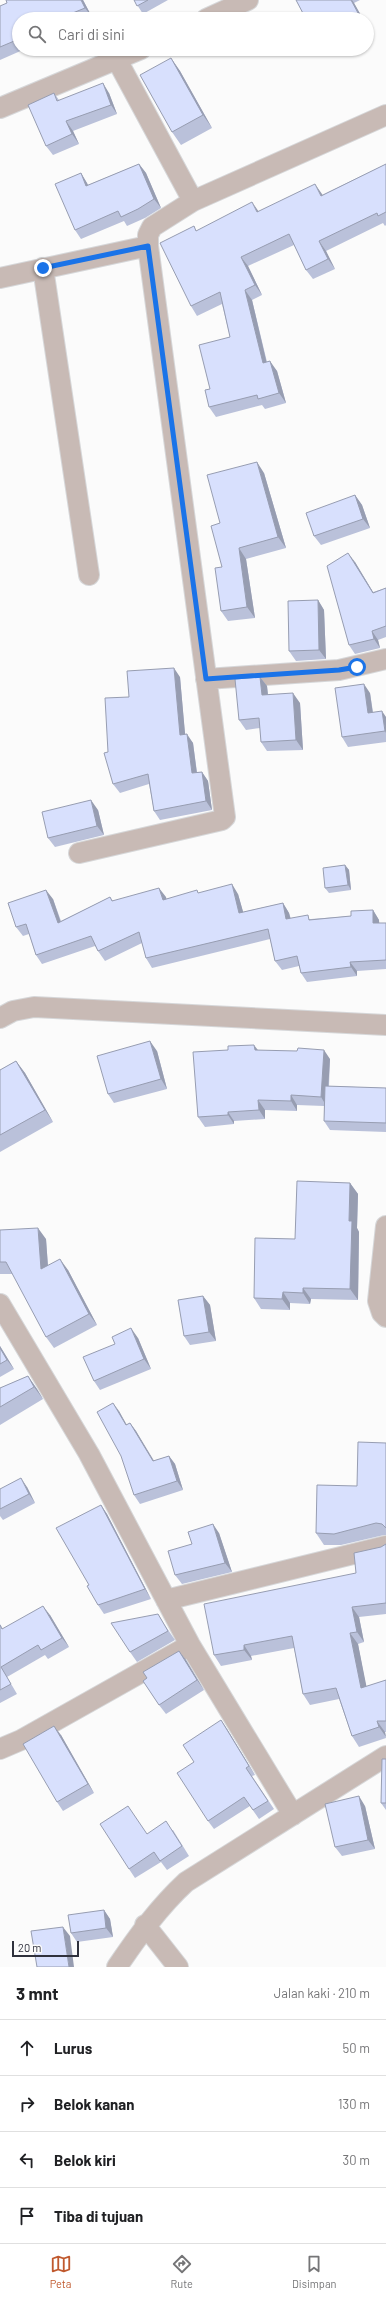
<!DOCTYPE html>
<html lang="id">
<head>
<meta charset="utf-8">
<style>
	body { margin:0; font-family:Barlow,sans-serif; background:#f6f6f6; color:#202124 }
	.scale { position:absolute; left:12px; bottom:10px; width:67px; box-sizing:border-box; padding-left:4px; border:2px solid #2f313c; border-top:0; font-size:11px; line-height:14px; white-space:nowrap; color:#2f313c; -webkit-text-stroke:3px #fbfbfb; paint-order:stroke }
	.stop { position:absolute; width:12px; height:12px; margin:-9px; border:3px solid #1a73e8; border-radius:50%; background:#fff }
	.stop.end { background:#1a73e8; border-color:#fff; box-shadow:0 1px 4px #0008 }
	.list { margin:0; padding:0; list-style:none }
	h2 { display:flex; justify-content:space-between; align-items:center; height:52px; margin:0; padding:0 16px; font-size:17px }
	h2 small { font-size:13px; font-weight:400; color:#757577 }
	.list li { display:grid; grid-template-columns:26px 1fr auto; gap:12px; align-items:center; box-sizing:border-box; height:56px; padding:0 16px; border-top:1px solid #e0e0e0 }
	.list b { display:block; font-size:15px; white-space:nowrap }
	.list em { font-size:13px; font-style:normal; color:#757577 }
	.icon { flex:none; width:22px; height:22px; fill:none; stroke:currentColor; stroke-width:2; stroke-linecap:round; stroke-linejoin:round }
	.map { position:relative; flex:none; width:386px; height:1967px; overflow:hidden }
	.search { position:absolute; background:#fff; box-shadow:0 1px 3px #0004; left:12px; right:12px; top:12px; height:44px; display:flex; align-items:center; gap:10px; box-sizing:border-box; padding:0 14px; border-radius:22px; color:#757577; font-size:15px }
	.sheet { height:276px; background:#fff }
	nav { display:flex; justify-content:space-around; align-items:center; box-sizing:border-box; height:56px; border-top:1px solid #e0e0e0; background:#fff; font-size:11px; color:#757577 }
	nav a { display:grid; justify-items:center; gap:2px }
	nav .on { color:#c0592e }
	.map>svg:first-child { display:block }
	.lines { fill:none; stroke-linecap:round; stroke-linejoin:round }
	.minor-casing { stroke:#d6d7d9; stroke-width:22 }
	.minor { stroke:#c8bab5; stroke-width:20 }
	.wall { fill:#bac1da }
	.shaded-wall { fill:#979db1 }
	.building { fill:#d8e0fd; stroke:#979db1 }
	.route { stroke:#1a73e8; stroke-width:5 }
</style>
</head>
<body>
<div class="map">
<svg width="386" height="1967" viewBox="0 0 386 1967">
	<rect width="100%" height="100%" fill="#fbfbfb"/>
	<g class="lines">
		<g class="minor-casing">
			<path id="minor" d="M206,19L248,0
				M117,60L193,201
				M0,108L141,49
				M43,268L89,575
				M0,278L148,246
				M206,679L339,670L386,659
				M79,853L222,820L225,817L148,246V235L152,227L193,201L386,115
				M0,1018L13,1011L34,1007L386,1025
				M386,1226L378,1301L382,1313L386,1317
				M0,1304L89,1454L190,1645L293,1815
				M166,1600L386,1546
				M0,1749L21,1740L190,1645
				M145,1925L178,1967
				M117,1967C138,1936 159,1907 186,1882L386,1756"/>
		</g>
		<use href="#minor" class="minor"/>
	</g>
	<path class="wall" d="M83,0L92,17L88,19H19V49H25L0,60V6Z
		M134,0H168L143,14Z
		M296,0H360L354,3L363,19H306Z
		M171,58L180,71L212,128L181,145L172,132Z
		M54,93L59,100L109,93L117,114L73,131L79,144L53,155L46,146Z
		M139,164L146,173L161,208L145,218L127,226L124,221L81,239L75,230L81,173L88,185Z
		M386,164V225L385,226L383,223L326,251L335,269L313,279L306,270L294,245L248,266L262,295L252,300L267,362L277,371L286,403L265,409L262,405L216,417L209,407L210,389L230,337L222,304L197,316L191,306L194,226L196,231L258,212L322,195Z
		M264,473L286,548L246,559L255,618L228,621L221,611L222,567L220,523Z
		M355,495L362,505L370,528L321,545L314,536Z
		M355,562L373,592L386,588V637L378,640L380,648L355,654L349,645Z
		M318,600L324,610L326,659L296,661L289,651Z
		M180,677L185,735L193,743L197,772H202L208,781L212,810L160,820L154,811L149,784L120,793L113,784L108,752L129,697Z
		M260,677L267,686L268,695L300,703L303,750L267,751L261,742L260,728L246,730L239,720Z
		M370,693L373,712L386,717V742L348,747L342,737Z
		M98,810L104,835L55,847L48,838Z
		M345,865L349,870L351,890L329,893L325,888Z
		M199,893L238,894L243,912L283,903L289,913L291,919H311L351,916L373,910L379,920V923H386V969L357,971V976L307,982L301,973L299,966L282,970L275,961L270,939L152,968L146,958L142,943L105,961L98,951L95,946L42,964L36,955L29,934L23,936L16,927L53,899L61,921L110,897L113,901L166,897V899Z
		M258,1050L330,1059L329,1086L386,1088V1132L330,1130L324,1121V1106L297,1105V1111L265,1110V1119L234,1121V1124L205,1127L198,1117Z
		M157,1051L167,1089L114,1103L108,1094Z
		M16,1061L25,1073L53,1122L0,1152V1070Z
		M350,1183L358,1194L357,1228L359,1232L358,1300L311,1299L310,1304L290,1303V1310L261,1309L254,1298L295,1239Z
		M0,1230L46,1239L48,1266L68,1270L97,1325L54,1348L46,1337L13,1274H0Z
		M203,1296L210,1305L216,1341L190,1345L184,1336Z
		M138,1338L151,1369L100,1390L94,1381Z
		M0,1346L14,1369L0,1377Z
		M28,1376L37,1389L43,1399L0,1425V1388Z
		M119,1411L126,1425L130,1423L136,1431L153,1461L169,1456L175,1464L183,1490L140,1504L134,1495Z
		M386,1443V1535H384L341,1545H324L316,1533L357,1486Z
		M27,1487L35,1503L3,1520L0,1516V1489Z
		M101,1505L107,1514L151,1599L104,1614L98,1605L89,1585Z
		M219,1533L232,1572L182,1584L175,1575L192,1544Z
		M386,1544V1614L359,1617L364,1642L358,1644L366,1687L386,1680V1732H385L386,1738L359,1747L352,1736L339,1699L310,1705L303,1694L294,1648L251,1656L252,1660L221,1666L214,1655L356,1573L381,1547Z
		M158,1614L164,1624L175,1640L137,1662L130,1652Z
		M50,1615L69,1647L48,1659L45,1655L7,1677L17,1694L0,1703V1624L3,1629Z
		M179,1651L186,1660L204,1690L166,1714L159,1705L147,1678Z
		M221,1720L227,1729L255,1775L252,1776L274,1809L259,1819L250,1806L214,1829L208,1821L194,1762Z
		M61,1735L94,1793L63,1811L57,1802Z
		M386,1759V1810L381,1803Z
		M365,1806L375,1849L342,1856L335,1847Z
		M173,1830L189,1856L167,1870L161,1862L135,1878L129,1869L147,1834Z
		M104,1910L110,1919L113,1937L77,1942L71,1933Z"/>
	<path class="shaded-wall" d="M81,0H83L92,17L85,8Z
		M351,0H352L354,3L363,19L358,13Z
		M171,58L180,71L212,128L203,115Z
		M103,83L109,93L117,114L111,105Z
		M66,121L73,131L79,144L72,134Z
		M139,164L146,173L161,208L154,199Z
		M81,173L87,183L93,196L86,186Z
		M315,184L322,194L328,206L321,196Z
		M252,202L259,212H257Z
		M319,241L326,251L335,269L328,259Z
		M241,257L248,266L262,295L255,285Z
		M245,290L252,300L269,373L263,363Z
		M270,361L277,371L286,403L279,393Z
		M257,462L264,473L286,548L278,537Z
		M355,495L362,505L370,528L363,519Z
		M239,548L246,559L255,618L247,607Z
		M348,553L355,562L379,602L373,593Z
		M318,600L324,610L326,659L319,650Z
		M372,631L378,640L380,648L374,639Z
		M174,668L180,677L186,744L180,735Z
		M260,677L267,686L269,705L262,695Z
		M364,684L370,693L374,722L368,713Z
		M293,693L300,703L303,750L296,740Z
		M382,711L386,717V733L385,731Z
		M187,734L193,743L198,782L192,773Z
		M202,772L208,781L212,810L206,801Z
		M91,800L98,810L104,835L97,826Z
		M345,865L349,870L351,890L348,885Z
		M232,884L238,894L246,922L239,913Z
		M159,888L166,897L169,909L163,900Z
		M46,890L53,899L64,932L58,923Z
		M283,903L289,913L293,929L286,919Z
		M373,910L379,920L380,933L373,923Z
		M350,962L357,971V976L351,967Z
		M150,1041L157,1051L167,1089L161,1079Z
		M254,1045L261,1054L255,1050Z
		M324,1050L330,1059L327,1107L321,1097Z
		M16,1061L25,1073L53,1122L45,1110Z
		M291,1095L297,1105V1111L291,1101Z
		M258,1100L265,1110V1119L259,1110Z
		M228,1112L234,1121V1124L228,1115Z
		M350,1183L358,1194L357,1228L359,1232L358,1300L350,1289L349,1221Z
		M38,1228L46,1239L49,1281L41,1269Z
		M60,1259L68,1270L97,1325L89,1314Z
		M303,1288L311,1299L310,1304L303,1293Z
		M283,1292L290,1303V1310L282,1299Z
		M203,1296L210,1305L216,1341L209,1332Z
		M131,1328L138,1338L151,1369L144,1359Z
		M0,1346L14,1369L7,1360L0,1348Z
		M28,1376L37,1389L43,1399L34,1387Z
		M113,1403L119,1411L132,1434L126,1425Z
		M130,1423L136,1431L159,1469L153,1461Z
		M169,1456L175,1464L183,1490L177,1481Z
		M21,1478L27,1487L35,1503L29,1494Z
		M101,1505L107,1514L151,1599L145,1589Z
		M213,1524L219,1533L232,1572L225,1563Z
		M43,1606L50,1615L69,1647L62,1638Z
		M352,1607L359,1617L364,1642L357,1632Z
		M350,1633L358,1644L369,1699L361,1688Z
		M244,1645L251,1656L252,1660L244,1650Z
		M179,1651L186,1660L204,1690L197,1680Z
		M221,1720L227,1729L255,1775L249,1766Z
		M377,1721L385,1732L386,1737L379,1727Z
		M54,1726L61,1735L94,1793L88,1784Z
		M359,1796L365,1806L375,1849L368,1840Z
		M104,1910L110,1919L113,1937L106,1928Z
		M63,1927L70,1936L74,1967H69Z"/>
	<path class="building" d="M6,0H81L85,8L58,19H19V35L18,36L19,39L0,47V6L7,3Z
		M134,0H148L137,6Z
		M296,0H351L358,13L347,19H306Z
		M171,58L203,115L172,132L140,75Z
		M103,83L111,105L66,121L72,134L46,146L28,105L54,93L57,101Z
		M139,164L154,199L138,209L121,217L118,211L75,230L55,184L81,173L86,186Z
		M386,164V212L378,216L377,213L319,241L328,259L306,270L289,234L241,257L255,285L245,290L263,363L270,361L279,393L258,399L257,395L209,407L205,390L210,389L199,345L230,337L220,292L191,306L160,243L194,226L196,231L252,202L257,212L315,184L321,196Z
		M257,462L278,537L239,548L247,607L221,611L215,568L222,567L211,526L220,523L207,475Z
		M355,495L363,519L314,536L306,513Z
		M348,553L373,593L386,588V626L372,631L374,639L349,645L327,566Z
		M318,600L319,650L289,651L288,601Z
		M174,668L180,735L187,734L192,773L202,772L206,801L154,811L148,774L113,784L104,753L108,752L105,698L129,697L127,671Z
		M260,677L262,695L293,693L296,740L261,742L259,718L239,720L235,679Z
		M364,684L368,713L382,711L385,731L342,737L335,688Z
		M91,800L97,826L48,838L42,812Z
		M345,865L348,885L325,888L323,868Z
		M232,884L239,913L283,903L286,919L308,915L309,920L351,916V911L373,910V923H386V960L350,962L351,967L301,973L297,956L275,961L268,929L146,958L139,932L98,951L91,936L36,955L26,924L16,927L8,903L46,890L58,923L110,897L112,901L159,888L163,900L197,890L198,893Z
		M150,1041L161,1079L108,1094L97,1056Z
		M254,1045L255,1050L297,1051L298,1048L324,1050L321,1097L291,1095V1101L258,1100L259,1110L228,1112V1115L198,1117L193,1052L228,1050V1046Z
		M16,1061L45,1110L0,1135V1070Z
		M325,1086L386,1088V1123L324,1121Z
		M297,1181L350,1183L349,1221H352L350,1289L303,1288V1293L283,1292L282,1299L254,1298L255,1238L295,1239Z
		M38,1228L41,1269L60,1259L89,1314L46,1337L6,1262H0V1230Z
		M203,1296L209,1332L184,1336L178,1300Z
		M131,1328L144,1359L94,1381L83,1357L115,1344L112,1337Z
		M0,1348L7,1360L0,1364Z
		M28,1376L34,1387L0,1407V1388Z
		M113,1403L126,1425L130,1423L153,1461L169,1456L177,1481L134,1495L121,1456L97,1412Z
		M358,1442L386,1443V1528L382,1524L376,1523L334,1534L316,1533L317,1485L357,1486Z
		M21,1478L29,1494L0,1509V1489Z
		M101,1505L145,1589L98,1605L87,1586L89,1585L56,1528Z
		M213,1524L225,1563L175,1575L168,1551L192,1544L188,1532Z
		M386,1544V1603L352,1607L357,1632L350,1633L361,1688L386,1680V1721H377L379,1727L352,1736L336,1688L303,1694L292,1636L244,1645V1650L214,1655L204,1604L356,1573L354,1553L381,1547Z
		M43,1606L62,1638L41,1650L38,1645L1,1667L11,1684L0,1690V1625L2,1629Z
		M158,1614L168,1631L130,1652L111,1623Z
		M179,1651L197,1680L159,1705L143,1681L147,1678L143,1672Z
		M221,1720L249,1766L246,1768L268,1801L253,1810L244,1797L208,1821L177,1773L194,1762L183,1745Z
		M54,1726L88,1784L57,1802L23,1744Z
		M382,1759H386V1803H381Z
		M359,1796L368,1840L335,1847L325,1804Z
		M128,1806L147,1834L166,1821L182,1846L160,1861L154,1852L129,1869L100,1824Z
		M104,1910L106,1928L71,1933L68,1915Z
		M63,1927L69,1967H37L31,1931Z"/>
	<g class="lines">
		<path class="route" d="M43,268L148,246L206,679L339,670L357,667"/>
	</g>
</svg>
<div class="scale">20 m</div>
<div class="stop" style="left:357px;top:667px"></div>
<div class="stop end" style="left:43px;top:268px"></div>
<div class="search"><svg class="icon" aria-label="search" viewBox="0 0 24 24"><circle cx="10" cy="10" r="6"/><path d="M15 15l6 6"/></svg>Cari di sini</div>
</div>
<section class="sheet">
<h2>3 mnt<small>Jalan kaki · 210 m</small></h2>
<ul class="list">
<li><svg class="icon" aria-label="ahead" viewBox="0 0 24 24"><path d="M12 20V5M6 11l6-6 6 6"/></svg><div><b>Lurus</b></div><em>50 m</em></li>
<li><svg class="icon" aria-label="right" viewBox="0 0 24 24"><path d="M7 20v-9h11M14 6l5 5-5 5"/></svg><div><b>Belok kanan</b></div><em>130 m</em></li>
<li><svg class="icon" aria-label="left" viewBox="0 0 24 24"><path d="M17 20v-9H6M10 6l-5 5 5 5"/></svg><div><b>Belok kiri</b></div><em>30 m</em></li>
<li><svg class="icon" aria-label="arrive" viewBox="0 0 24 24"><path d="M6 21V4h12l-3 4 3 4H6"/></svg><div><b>Tiba di tujuan</b></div></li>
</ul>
</section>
<nav>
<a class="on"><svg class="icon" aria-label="map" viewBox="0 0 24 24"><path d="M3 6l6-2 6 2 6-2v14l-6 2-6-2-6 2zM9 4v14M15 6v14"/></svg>Peta</a>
<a><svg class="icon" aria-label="directions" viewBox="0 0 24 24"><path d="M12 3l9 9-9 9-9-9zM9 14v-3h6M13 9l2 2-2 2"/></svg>Rute</a>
<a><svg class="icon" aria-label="saved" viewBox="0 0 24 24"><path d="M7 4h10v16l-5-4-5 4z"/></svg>Disimpan</a>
</nav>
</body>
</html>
